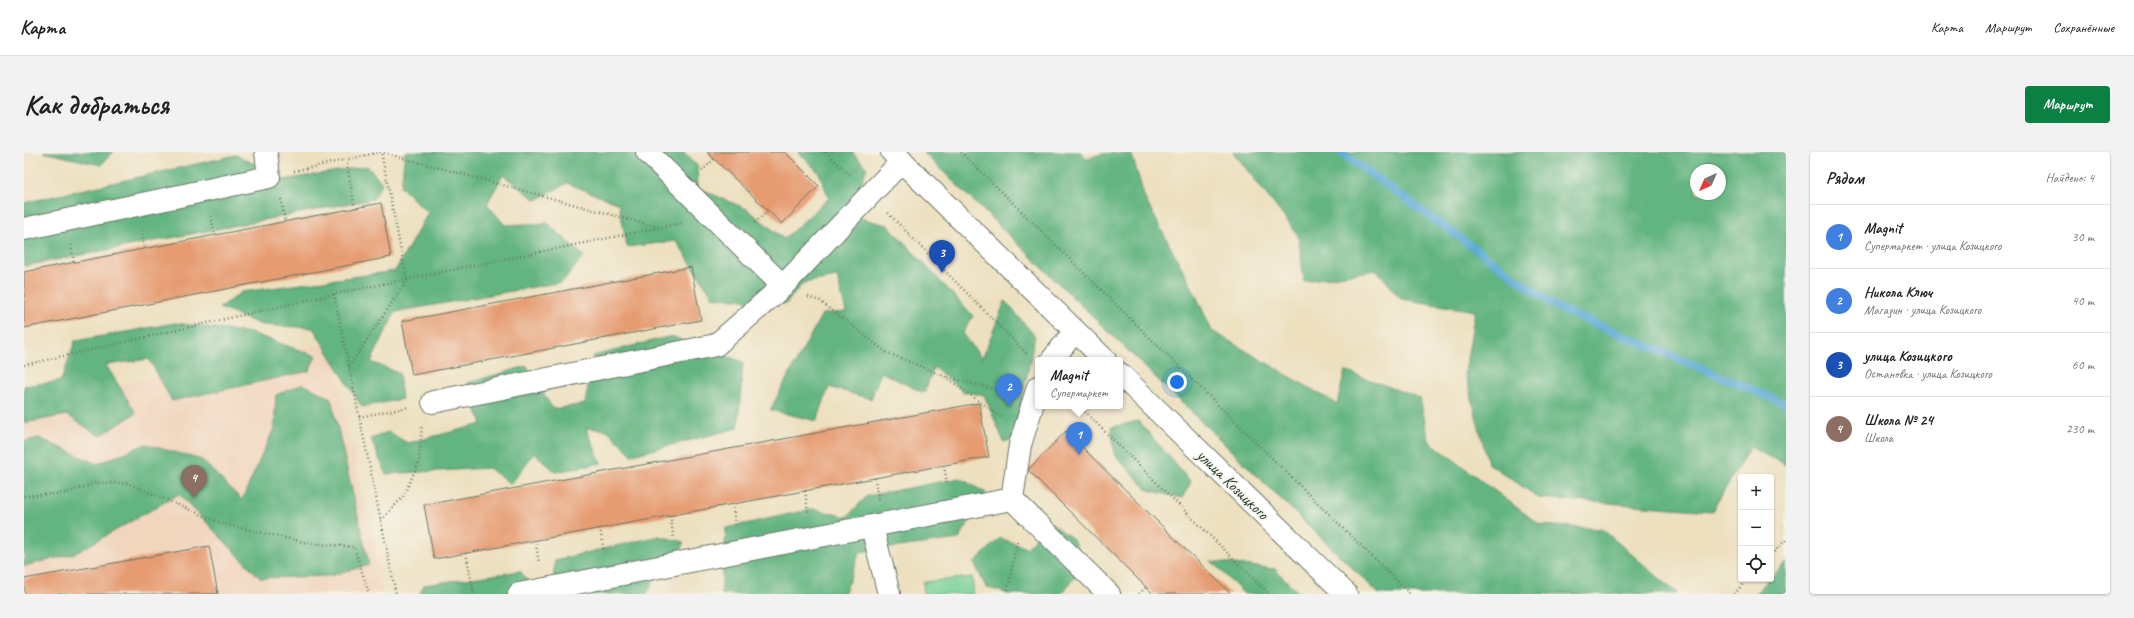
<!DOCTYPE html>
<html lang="ru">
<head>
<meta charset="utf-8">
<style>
	body { margin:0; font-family:Caveat,sans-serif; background:#f2f2f2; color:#202124 }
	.controls { position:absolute; right:12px; bottom:12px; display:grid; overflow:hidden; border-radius:4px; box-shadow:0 1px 3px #0004 }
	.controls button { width:36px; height:36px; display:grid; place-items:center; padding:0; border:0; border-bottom:1px solid #e0e0e0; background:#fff; color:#202124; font:20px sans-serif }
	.compass { position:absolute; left:1666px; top:12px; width:36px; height:36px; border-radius:50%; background:#fff; box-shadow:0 1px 3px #0004; rotate:225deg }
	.you { position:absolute; left:1153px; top:230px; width:14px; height:14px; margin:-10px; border:3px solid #fff; border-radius:50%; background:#1a73e8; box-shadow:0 0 0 6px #1a73e833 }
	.badge { display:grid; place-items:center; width:26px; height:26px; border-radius:50%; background:#0b8043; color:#fff; font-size:13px; font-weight:700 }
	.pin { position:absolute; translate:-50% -33px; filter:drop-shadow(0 1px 2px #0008) }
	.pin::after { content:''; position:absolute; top:21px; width:14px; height:12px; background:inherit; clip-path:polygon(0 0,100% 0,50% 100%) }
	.popup { position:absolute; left:1011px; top:205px; width:88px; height:52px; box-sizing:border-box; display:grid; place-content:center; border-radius:4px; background:#fff; filter:drop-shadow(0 1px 3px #0005); font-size:13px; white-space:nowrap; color:#757577 }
	.popup b { font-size:15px; color:#202124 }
	.popup::after { content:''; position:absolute; left:50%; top:100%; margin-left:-8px; border:8px solid transparent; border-top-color:#fff }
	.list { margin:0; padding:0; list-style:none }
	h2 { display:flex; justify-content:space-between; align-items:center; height:52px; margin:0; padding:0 16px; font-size:17px }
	h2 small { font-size:13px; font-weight:400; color:#757577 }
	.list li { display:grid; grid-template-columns:26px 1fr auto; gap:12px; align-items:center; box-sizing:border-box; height:64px; padding:0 16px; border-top:1px solid #e0e0e0 }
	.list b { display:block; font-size:15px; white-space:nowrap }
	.list p { margin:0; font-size:13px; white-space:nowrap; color:#757577 }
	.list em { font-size:13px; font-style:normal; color:#757577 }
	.icon { flex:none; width:22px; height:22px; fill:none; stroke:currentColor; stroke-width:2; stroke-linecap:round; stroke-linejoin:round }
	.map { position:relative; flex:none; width:1762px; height:442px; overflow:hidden; border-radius:4px }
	header { display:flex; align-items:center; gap:24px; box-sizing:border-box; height:56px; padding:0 20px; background:#fff; border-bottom:1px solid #e0e0e0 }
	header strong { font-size:19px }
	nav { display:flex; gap:22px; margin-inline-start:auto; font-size:14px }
	.intro { display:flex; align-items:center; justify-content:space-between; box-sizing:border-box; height:96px; padding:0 24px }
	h1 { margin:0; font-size:28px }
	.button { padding:10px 18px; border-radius:4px; background:#0b8043; color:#fff; font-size:14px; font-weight:700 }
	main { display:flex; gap:24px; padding:0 24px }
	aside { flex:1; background:#fff; border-radius:4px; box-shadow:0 1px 3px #0004 }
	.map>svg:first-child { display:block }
	.built { fill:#f1d5bd }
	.green { fill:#79d298; stroke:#4c8866 }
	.forest { fill:#62b480; stroke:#40785a; fill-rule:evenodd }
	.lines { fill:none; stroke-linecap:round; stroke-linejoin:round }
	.stream { stroke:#5dacd7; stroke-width:8 }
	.building { fill:#e69b71 }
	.minor-casing { stroke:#677665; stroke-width:24 }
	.path { stroke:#677665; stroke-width:2.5; stroke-dasharray:1 3; stroke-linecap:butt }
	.minor { stroke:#fff; stroke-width:22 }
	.labels { text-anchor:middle; stroke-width:3; stroke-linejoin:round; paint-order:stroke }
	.street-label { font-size:17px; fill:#1f3d34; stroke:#f7f3e8 }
</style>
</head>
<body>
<header>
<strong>Карта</strong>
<nav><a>Карта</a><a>Маршрут</a><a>Сохранённые</a></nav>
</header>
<div class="intro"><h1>Как добраться</h1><a class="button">Маршрут</a></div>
<main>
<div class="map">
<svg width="1762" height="442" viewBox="0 0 1762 442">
	<rect width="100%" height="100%" fill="#f7f3e8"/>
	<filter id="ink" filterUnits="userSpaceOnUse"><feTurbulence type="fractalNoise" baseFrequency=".025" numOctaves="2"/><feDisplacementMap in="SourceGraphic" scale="8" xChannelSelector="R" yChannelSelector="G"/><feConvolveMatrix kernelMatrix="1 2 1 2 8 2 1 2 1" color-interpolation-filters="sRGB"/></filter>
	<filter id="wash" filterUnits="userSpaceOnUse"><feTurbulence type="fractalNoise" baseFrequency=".012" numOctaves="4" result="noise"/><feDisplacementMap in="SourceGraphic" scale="16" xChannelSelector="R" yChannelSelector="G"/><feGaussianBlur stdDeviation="0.9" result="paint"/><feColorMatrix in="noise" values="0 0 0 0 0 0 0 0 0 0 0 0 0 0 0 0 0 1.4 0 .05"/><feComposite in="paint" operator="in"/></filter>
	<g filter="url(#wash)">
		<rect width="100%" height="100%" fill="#ede0bf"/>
		<path class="built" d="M307,190L359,442H0V251Z"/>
		<path class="green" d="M948,425L950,442H900L899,430Z"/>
		<path class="forest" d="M19,0H89L77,13Z
			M381,0H590L591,2L596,0H659L673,13L674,36L723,57L760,87L805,46L795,21L774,0H828L843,16L828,56L839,67L864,73L949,164L939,181L958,207L981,149L1011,184L990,287L980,290L960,243L939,240L910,215L900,241L857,220L847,247L805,235L793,269L746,258L798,162L822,160L813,125L779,131L762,152L689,145L652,89L603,95L595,52L543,31L512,48L479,23L463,52L481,73L523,71L560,104L538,130L371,160L347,210L375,221L378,247L338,255L289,176L238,173L195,156L218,140L371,119L404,61L377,35Z
			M899,0H1057L1064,7C1077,0 1092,0 1108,3L1121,47L1170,139L1188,179L1313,252L1321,219L1396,246L1405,289L1516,373L1578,377L1654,442H1355Z
			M1209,0H1762V313L1726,295L1688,359L1515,346L1464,311L1441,220L1451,159L1377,147L1353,118L1280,129L1274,83ZM1672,18H1696V42H1672Z
			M212,3L253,23L259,28L343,14L358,31L349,47L0,114V51Z
			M151,171L227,181L292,204L285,219L148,249L125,207L82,213L112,261L76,284L43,263L0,271V234L37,229L51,189Z
			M647,184L719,210L714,276L608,303L583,278L562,276L577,311L532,320L510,301L487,332L465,316L362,322L347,287L364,280L384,291L458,272L443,231L503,214L529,257L561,252L569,204Z
			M279,232L307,246L345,413L305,424L236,426L155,342L50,402L0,414V289L15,286L73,312L122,292L178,308L218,348L250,276L252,243Z
			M1114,269L1167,330L1158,346L1124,338L1090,302L1088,275Z
			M936,326L962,341L935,387L836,400L820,442H697L702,376L789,357L823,365L843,344Z
			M1026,370L1049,387L1061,414L1037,442H985L962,435L950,411L976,386L1003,396Z
			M635,384L660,390L651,418L631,424L623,442H528L531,408Z
			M1187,409L1251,417L1276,442H1220Z
			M1762,410V442H1731Z
			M496,419L514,442H396L400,433Z"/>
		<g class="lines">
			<path class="stream" d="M1316,0L1534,156L1762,252"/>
		</g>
		<g id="blocks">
			<path class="building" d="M683,0H761L795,34L758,72Z
				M357,51L367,105L0,176V120Z
				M667,115L677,168L388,223L378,169Z
				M955,251L965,305L410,407L400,353Z
				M1042,279L1060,297L1207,442H1129L1022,336L1004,318Z
				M185,394L194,442H0V427Z"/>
		</g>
	</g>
	<g filter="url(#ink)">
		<use href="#blocks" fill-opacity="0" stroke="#677665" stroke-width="1"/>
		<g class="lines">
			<g class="minor-casing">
				<path id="minor" d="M623,0L759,134L878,9
					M868,0L1081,208
					M0,77L245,25L242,0
					M1028,208L1051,179
					M1096,222L1322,442
					M1014,235L996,293L988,347L1085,442
					M409,250L692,193L759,134
					M848,375L865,442
					M495,442L988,347"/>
			</g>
			<path class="path" d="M802,0L828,25
				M937,0L1386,442
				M322,8L331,56
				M270,19L357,0L633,75
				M678,19L690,7
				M257,47L261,70
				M864,61L1004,203
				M187,64L191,83
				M731,71L743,59
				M117,78L120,97
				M47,93L50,110
				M310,142L372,442
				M784,145L796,149L862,200L920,224L977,265
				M0,213L310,142L658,71
				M325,215L383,128L357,0
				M924,225L984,241
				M1055,254L1245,442
				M335,265L385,255
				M920,314L923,333
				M851,326L854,347
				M781,339L784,360
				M0,344L42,341L72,331H103L199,372L284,391L330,395L345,442
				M709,352L711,375
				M646,364L650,387
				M357,368L379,345L395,310L398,273
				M576,376L580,400
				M511,388L515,411
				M442,401L450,442
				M1747,403L1762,388
				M983,442L993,389
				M1115,442L1122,435
				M1710,442L1724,427"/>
			<use href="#minor" class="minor"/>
		</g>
	</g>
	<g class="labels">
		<g class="street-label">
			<text transform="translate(1209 332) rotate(44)" y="6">улица Козицкого</text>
		</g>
	</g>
</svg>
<div class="controls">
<button>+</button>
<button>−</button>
<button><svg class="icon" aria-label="locate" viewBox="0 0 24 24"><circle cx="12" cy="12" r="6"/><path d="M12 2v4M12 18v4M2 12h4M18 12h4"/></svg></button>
</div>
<svg class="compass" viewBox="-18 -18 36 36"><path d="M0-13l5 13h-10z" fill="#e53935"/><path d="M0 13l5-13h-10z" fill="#757577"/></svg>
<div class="you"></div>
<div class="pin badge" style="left:1055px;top:303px;background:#3f7fe0">1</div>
<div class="popup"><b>Magnit</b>Супермаркет</div>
<div class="pin badge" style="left:985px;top:255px;background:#3f7fe0">2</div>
<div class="pin badge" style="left:918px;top:121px;background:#1a4fb4">3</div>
<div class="pin badge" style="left:170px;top:346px;background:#8d6e63">4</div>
</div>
<aside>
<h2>Рядом<small>Найдено: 4</small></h2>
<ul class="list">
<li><span class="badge" style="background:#3f7fe0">1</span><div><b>Magnit</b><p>Супермаркет · улица Козицкого</p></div><em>30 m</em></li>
<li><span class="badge" style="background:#3f7fe0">2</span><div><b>Никола Ключ</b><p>Магазин · улица Козицкого</p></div><em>40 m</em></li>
<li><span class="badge" style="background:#1a4fb4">3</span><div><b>улица Козицкого</b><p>Остановка · улица Козицкого</p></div><em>60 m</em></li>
<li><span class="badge" style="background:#8d6e63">4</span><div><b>Школа № 24</b><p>Школа</p></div><em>230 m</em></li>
</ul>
</aside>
</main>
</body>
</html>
